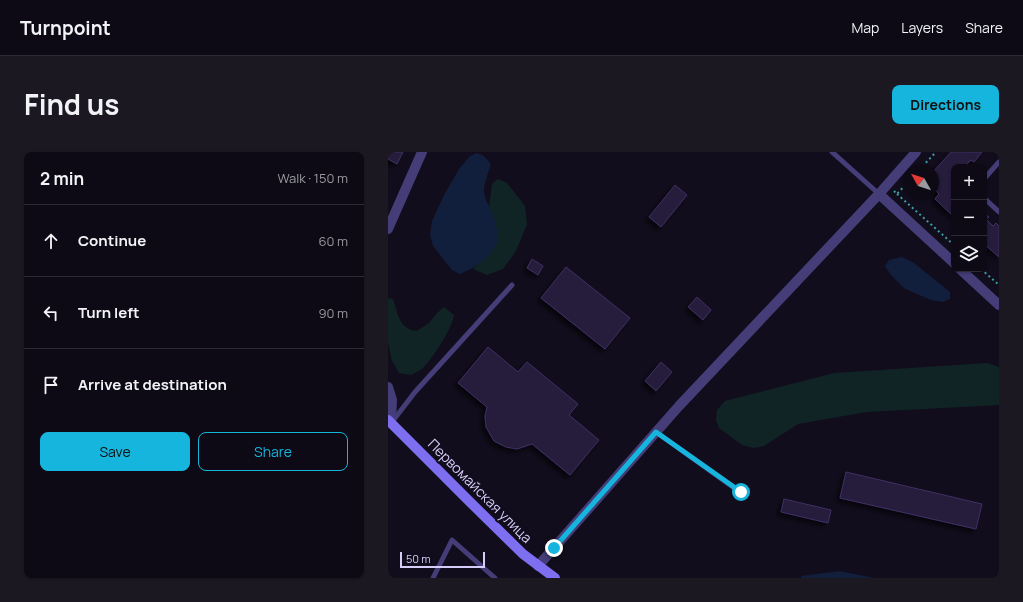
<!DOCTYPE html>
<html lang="en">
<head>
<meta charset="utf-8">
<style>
	body { margin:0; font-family:Manrope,sans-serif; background:#1b1822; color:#f1f3f6 }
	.controls { position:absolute; right:12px; top:12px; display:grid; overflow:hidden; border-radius:8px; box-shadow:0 1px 3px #0004 }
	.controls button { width:36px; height:36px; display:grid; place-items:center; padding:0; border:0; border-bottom:1px solid #2d2b34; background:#0d0a15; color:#f1f3f6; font:20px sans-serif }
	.compass { position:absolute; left:515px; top:12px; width:36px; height:36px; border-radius:50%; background:#0d0a15; box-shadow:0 1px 3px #0004; rotate:309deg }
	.scale { position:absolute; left:12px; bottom:10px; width:85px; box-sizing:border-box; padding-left:4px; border:2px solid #d7cdfa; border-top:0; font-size:11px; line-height:14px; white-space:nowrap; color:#d7cdfa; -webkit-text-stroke:3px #110d1c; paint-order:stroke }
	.stop { position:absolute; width:12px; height:12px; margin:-9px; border:3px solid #16b5dd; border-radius:50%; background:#fff }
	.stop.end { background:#16b5dd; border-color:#fff; box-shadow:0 1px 4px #0008 }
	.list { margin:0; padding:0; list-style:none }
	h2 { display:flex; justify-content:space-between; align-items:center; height:52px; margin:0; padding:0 16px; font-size:17px }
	h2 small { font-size:13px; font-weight:400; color:#9a9aa0 }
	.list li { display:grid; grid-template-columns:26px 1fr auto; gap:12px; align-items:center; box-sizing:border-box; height:72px; padding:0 16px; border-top:1px solid #2d2b34 }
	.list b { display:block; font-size:15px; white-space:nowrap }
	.list em { font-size:13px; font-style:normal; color:#9a9aa0 }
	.actions { display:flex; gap:8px; padding:12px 16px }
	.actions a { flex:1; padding:9px 0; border:1px solid #16b5dd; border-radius:8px; text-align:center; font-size:14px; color:#16b5dd }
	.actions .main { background:#16b5dd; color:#111 }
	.icon { flex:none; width:22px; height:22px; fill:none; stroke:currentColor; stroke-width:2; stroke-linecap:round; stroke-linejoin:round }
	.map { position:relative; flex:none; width:611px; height:426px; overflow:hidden; border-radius:8px }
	header { display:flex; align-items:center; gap:24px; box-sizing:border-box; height:56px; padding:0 20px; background:#0d0a15; border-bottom:1px solid #2d2b34 }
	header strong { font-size:19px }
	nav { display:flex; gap:22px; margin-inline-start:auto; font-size:14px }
	.intro { display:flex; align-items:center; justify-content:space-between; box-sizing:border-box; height:96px; padding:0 24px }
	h1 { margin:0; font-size:28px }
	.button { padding:10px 18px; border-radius:8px; background:#16b5dd; color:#111; font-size:14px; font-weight:700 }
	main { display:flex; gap:24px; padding:0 24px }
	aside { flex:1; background:#0d0a15; border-radius:8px; box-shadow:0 1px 3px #0004 }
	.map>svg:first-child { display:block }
	.green { fill:#112425 }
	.water { fill:#111e3c }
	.building { fill:#251b3b; stroke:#403065; filter:url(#shadow) }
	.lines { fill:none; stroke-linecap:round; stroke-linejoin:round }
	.path { stroke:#399fa3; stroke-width:2; stroke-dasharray:2 3; stroke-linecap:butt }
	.service { stroke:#453d77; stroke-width:5 }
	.minor { stroke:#453d77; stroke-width:10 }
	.secondary { stroke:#7e6ef0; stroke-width:10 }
	.route { stroke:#16b5dd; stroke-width:5 }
	.labels { text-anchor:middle; stroke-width:4; stroke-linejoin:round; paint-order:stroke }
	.street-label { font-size:14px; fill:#d7cdfa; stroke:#110d1c }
</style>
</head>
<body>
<header>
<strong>Turnpoint</strong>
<nav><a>Map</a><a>Layers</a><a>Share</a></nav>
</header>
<div class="intro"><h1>Find us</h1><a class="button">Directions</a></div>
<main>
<aside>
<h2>2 min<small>Walk · 150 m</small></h2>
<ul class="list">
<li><svg class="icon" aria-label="ahead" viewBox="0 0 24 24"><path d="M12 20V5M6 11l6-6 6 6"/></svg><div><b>Continue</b></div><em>60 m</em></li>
<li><svg class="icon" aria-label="left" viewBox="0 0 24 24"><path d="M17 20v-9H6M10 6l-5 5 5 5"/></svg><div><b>Turn left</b></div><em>90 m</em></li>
<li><svg class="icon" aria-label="arrive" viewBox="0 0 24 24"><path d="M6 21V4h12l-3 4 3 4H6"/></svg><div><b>Arrive at destination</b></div></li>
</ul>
<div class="actions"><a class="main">Save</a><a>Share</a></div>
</aside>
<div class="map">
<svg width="611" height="426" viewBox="0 0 611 426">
	<defs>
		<filter id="shadow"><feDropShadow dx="-3.5" dy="3.5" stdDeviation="2" flood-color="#0009"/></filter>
	</defs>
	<rect width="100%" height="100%" fill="#110d1c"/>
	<path class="green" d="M110,27L119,31L137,54L139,72L128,99L115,117L99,123L85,117L105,97L109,89L106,66L101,55L104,32Z
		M0,146L5,147C10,162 11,177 29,179L41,171L49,161L56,155L66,163C64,177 45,206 34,217C31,219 26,221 23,223L11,221L4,209L0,191Z
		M599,211L611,215V253L479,260L410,272L376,294L366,296L354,293L331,276L328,268L329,258L337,249L446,221Z"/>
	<path class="water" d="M88,1C96,3 99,6 103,13C100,22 96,30 96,40C97,49 103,57 106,66C108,72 111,83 109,90C103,105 87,116 72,122L64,118L45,94L42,83L44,69L56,43L71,17L81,5Z
		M514,105L526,111L562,140V147L555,150L543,148L517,137L503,123L497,114L501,108Z
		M452,419L486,426H414L413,424Z"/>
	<path class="building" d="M0,0H15L9,12L0,7Z
		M563,0H594L586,10L583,8L577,14L578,15H566V27L563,30L566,33V60L564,63L547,47L551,42L545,36V20Z
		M287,33L299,43L273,75L261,65Z
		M596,61L601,65L598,67L605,74L608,71L611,74V105L596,92Z
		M144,107L155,114L150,123L139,116Z
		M178,115L242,166L217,197L153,146Z
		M309,145L323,158L315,168L300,155Z
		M100,195L130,220L139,210L190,252L181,263L211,288L182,323L144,292L129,297L118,295L106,289L98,275L97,264L99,255L70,231Z
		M273,210L284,220L268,239L257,229Z
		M458,320L594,352L588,377L452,346Z
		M396,347L443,358L440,371L393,360Z"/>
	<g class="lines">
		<path class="path" d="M531,18L548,0
			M506,39L509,42L521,29
			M509,42L566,93
			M593,117L611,133"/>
		<path class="service" d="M444,0L491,42
			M596,27L611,10
			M596,46L611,60
			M4,270L27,240L124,133
			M268,280L353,341
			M45,426L64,388L107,426"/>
		<path class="minor" d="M491,42L566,111
			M0,77L34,0
			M572,117L611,153
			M0,235L4,248L3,271
			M150,414L291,254L491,42L528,0"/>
		<path class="secondary" d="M0,268L81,349L135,402L167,426"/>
	</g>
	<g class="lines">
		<path class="route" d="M166,396L268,280L353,340"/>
	</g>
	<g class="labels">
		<g class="street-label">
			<text transform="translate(92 339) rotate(45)" y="5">Первомайская улица</text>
		</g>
	</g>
</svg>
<div class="controls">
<button>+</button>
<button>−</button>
<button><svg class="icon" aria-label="layers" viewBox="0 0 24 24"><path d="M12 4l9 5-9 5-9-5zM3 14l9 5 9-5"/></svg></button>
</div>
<svg class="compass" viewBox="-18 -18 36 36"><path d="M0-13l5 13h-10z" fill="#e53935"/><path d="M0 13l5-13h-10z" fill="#9a9aa0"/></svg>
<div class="scale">50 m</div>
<div class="stop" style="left:353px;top:340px"></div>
<div class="stop end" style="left:166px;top:396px"></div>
</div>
</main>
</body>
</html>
